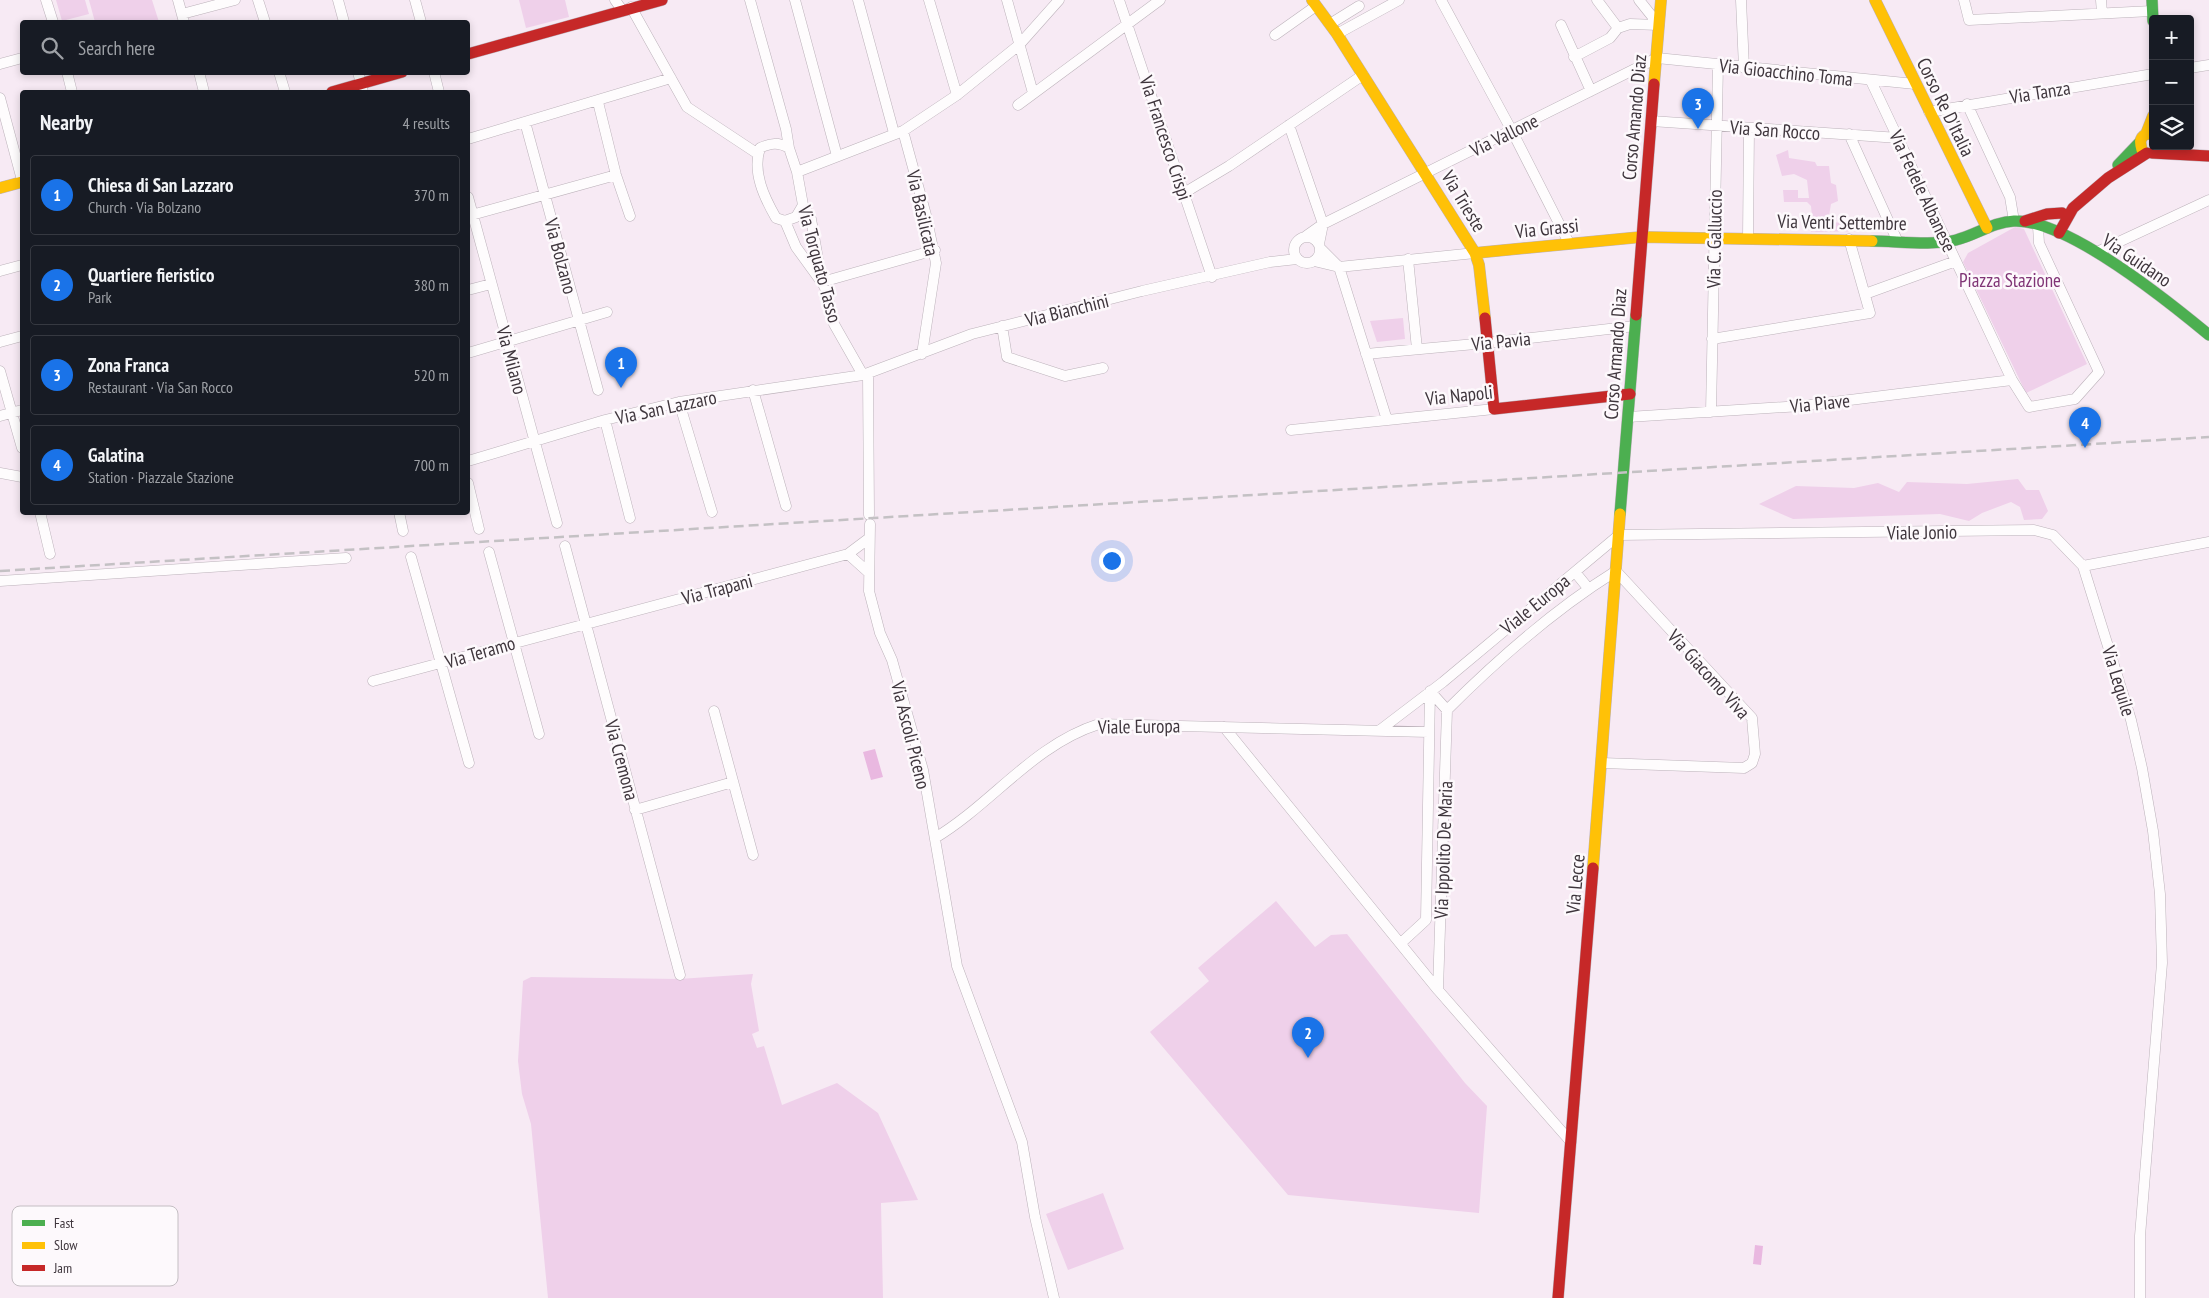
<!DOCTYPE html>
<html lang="en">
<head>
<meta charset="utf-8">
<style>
	body { margin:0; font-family:"PT Sans Narrow",sans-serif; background:#20242c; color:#f1f3f6 }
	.controls { position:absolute; right:15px; top:15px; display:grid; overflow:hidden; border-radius:5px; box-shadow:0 2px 8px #0003 }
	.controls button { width:45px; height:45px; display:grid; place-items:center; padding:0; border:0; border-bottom:1px solid #363941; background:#171b24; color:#f1f3f6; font:25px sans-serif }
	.you { position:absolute; left:1111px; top:560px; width:18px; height:18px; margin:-12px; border:4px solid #fff; border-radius:50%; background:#1a73e8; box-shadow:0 0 0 8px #1a73e833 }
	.badge { display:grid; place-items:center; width:32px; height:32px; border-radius:50%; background:#1a73e8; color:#fff; font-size:16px; font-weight:700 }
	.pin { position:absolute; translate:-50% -41px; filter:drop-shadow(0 1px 2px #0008) }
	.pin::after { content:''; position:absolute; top:26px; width:18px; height:15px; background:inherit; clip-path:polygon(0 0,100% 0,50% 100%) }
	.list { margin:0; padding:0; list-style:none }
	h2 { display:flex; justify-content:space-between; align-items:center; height:65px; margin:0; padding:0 20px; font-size:21px }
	h2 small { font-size:16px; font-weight:400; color:#9ea1a6 }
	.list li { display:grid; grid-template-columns:32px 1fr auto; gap:15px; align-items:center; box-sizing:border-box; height:80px; margin:0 10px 10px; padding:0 10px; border:1px solid #363941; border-radius:5px }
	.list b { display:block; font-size:19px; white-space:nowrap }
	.list p { margin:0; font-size:16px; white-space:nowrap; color:#9ea1a6 }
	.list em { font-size:16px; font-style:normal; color:#9ea1a6 }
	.icon { flex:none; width:28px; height:28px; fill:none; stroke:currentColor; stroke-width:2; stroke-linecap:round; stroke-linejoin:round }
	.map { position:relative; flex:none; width:2209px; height:1298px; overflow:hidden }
	.search { position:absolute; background:#171b24; box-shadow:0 2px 8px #0003; left:20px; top:20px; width:450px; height:55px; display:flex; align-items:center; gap:12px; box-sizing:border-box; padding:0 18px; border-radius:5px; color:#9ea1a6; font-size:19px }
	.panel { position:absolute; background:#171b24; box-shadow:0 2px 8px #0003; left:20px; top:90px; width:450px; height:425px; border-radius:5px }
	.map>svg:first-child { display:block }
	.green { fill:#efd0ea }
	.water { fill:#e9b8e0 }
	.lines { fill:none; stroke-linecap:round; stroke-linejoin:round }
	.street-casing { stroke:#bcb2ba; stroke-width:11 }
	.fast-casing { stroke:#bcb2ba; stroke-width:12 }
	.slow-casing { stroke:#bcb2ba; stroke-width:12 }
	.jam-casing { stroke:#bcb2ba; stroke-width:12 }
	.street { stroke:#fefcfd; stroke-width:10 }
	.fast { stroke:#4caf50; stroke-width:11 }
	.slow { stroke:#ffc107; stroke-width:11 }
	.jam { stroke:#c62828; stroke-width:11 }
	.rail { stroke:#c4c1c4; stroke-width:2.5; stroke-dasharray:10 5; stroke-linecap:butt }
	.labels { text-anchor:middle; stroke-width:5; stroke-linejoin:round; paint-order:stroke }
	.street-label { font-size:19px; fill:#3f363d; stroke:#fdf9fc }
	.park-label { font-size:19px; fill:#803576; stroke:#fdf9fc }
	.key { fill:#fdf9fc; stroke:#c4bec3; stroke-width:1 }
	.key-label { font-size:14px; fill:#3f363d }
</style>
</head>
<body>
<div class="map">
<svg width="2209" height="1298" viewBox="0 0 2209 1298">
	<rect width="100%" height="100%" fill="#f7eaf4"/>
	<path class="green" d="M56,0H85L89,14L62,21Z
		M89,0H152L159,22H95Z
		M519,0H565L569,17L526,28Z
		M1788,150L1789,158L1815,162L1817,166H1829L1831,183L1836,185L1838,201L1831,204L1828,222L1867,224L1868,231L1811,232L1813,226L1811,206L1807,202H1784L1783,190H1798V198H1809L1807,180L1794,174L1782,176L1776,155Z
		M2015,227L2024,229L2087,364L2026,393L1963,262L1968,253Z
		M1403,318L1405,339L1377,342L1370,321Z
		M2018,479L2026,490H2039L2048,511L2042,519L2024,520L2020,507L2011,502L1982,513L1969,521L1940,514L1793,519L1759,504L1796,486L1854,488L1878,483L1899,492L1907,482L1967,484Z
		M1276,901L1315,947L1331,935L1347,934L1465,1083L1487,1106L1479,1213L1288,1195L1150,1032L1209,981L1198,968Z
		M753,974L751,984L759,1031L752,1034L757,1048L764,1046L782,1105L837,1083L878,1113L918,1200L881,1203L883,1298H548L531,1124L522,1094L518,1061L523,981L531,977L679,979Z
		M1103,1193L1124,1249L1068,1270L1046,1214Z"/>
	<path class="water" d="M875,749L883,777L871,780L863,752Z
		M1755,1245L1763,1246L1761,1265L1753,1264Z"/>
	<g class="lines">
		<g class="street-casing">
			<path id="street" d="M46,0L53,22
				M178,0L184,22
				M258,0L265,22
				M338,0L344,22
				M415,0L421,22
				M615,0L622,10
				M750,0L786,129L789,148L797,172L803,205L811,219L822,282L826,290L834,324L863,375
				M795,0L837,156
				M858,0L894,133
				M929,0L957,95
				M1007,0L1033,93
				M1119,0L1212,277
				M1441,0L1512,131L1569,243
				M1597,0L1618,28
				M1639,0L1659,25
				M1741,0L1744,68
				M1964,0L1969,20L2152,11
				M2101,0L2102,13
				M631,7L687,107L758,154
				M182,14L235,0
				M1330,24L1359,6
				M1561,25L1591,91
				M1337,34L1399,0
				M1275,35L1316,6
				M1574,57L1610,38L1618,28L1630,24L1659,25
				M0,64L22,58
				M2190,68L2209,65
				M67,72L72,92
				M199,72L204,92
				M279,72L285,92
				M358,72L363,92
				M434,72L439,92
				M1871,81L2012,380L2029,407L2075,399L2099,372L2039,243L2038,226
				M0,98L22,180
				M598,102L616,175L630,216
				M1967,104L2010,197L2014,221
				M1018,105L1160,0
				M1929,112L2153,74
				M1651,121L1899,138
				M525,122L598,390
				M1289,125L1323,224L1319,244
				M903,131L926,215L936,263L922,354
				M1849,134L1897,240
				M468,139L671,78
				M789,148C778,142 771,143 760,148C752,172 764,197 776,218L785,221L796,217L803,205
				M797,172L903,131L957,95L1019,45L1059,0
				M1184,193L1229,166L1363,75
				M468,197L557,523
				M468,216L616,175
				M785,221L796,247L820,280
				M1306,236L1323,224L1657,58L1915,84
				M1294 250a13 13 0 1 1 26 0a13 13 0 1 1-26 0Z
				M1748,238L1749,128
				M1320,248L1339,267L1387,420
				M2097,252L2209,200
				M1408,259L1417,349
				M1314,261L1339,267L1475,253
				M0,271L22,265
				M822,282L935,250
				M468,290L491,284
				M1865,294L1956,261
				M1002,326L1007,357L1065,376L1103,368
				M1712,339L1870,313L1849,239
				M0,342L22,336
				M468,353L607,312
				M1366,354L1486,343L1635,326
				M0,371L22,448
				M868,373L869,515
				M753,390L786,506
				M679,402L712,512
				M1711,412L1718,65
				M0,416L22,410
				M1628,417L1801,406L2012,380
				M605,420L630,518
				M1291,430L1494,409
				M468,461L605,420L679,402L863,375L972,334L1142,291L1270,262L1297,259
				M0,473L22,477
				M468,483L479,529
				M40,512L50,554
				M399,512L403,531
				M870,524L869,591L880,633L892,660L923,770L957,966L1022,1142L1035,1217L1054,1298
				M565,546L680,975
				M489,552L539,734
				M848,554L868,572
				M411,557L469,763
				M2083,566L2209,542
				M1575,572L1588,588
				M0,581L346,558
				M373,681L848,554L868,539
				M1430,691L1447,710
				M1447,710C1498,659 1555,609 1616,571L1752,718L1755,754L1752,763L1744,768L1602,763
				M714,711L753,855
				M1224,727L1438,990L1571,1142
				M1380,730L1443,682L1619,535L2034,530L2053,535L2083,566L2131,720L2142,768L2153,831L2160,894L2162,963L2140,1236V1298
				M635,810L733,782
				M935,838C993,803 1033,745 1099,724L1429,732
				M1401,943L1426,920L1430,691
				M1438,990L1447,710"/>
		</g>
		<g class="fast-casing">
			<path id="fast" d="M2152,0L2153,21
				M2118,165L2140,142
				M1872,241C1897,241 1932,246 1956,240C1976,235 1993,222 2014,221C2067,219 2168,301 2209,335
				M1620,514L1636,315"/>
		</g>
		<g class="slow-casing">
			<path id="slow" d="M1312,0L1337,34L1475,253L1479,265L1485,318
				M1875,0L1987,228
				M1654,84L1661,0
				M2146,134L2153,116
				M2142,150C2140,143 2139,138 2146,134H2153
				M0,188L22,182
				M1475,253L1641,237L1872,241
				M1593,868L1620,514"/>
		</g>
		<g class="jam-casing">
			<path id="jam" d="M468,54L662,0
				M332,92L402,72
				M2152,153L2209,156
				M2025,221L2047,214L2062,213
				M2059,233L2073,208L2108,178L2147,153
				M1636,315L1654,84
				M1485,318L1494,409L1630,394
				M1558,1298L1593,868"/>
		</g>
		<use href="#street" class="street"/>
		<use href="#fast" class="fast"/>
		<use href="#slow" class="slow"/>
		<use href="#jam" class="jam"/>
		<path class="rail" d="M0,571L2209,437"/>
	</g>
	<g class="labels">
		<g class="street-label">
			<text transform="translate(1786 72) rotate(6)" y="7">Via Gioacchino Toma</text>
			<text transform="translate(2040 92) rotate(-9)" y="7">Via Tanza</text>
			<text transform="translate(1946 107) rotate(64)" y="7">Corso Re D'Italia</text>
			<text transform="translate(1634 117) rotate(-85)" y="7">Corso Amando Diaz</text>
			<text transform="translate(1775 130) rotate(4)" y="7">Via San Rocco</text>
			<text transform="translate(1504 135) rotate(-26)" y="7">Via Vallone</text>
			<text transform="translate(1166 138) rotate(72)" y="7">Via Francesco Crispi</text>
			<text transform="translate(1923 191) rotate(65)" y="7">Via Fedele Albanese</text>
			<text transform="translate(1464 201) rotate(59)" y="7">Via Trieste</text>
			<text transform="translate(923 213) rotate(77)" y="7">Via Basilicata</text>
			<text transform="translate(1842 222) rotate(1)" y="7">Via Venti Settembre</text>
			<text transform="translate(1547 228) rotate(-6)" y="7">Via Grassi</text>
			<text transform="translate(1714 239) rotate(-89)" y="7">Via C. Galluccio</text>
			<text transform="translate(561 256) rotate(75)" y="7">Via Bolzano</text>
			<text transform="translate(2137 260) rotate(34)" y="7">Via Guidano</text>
			<text transform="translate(820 264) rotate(75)" y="7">Via Torquato Tasso</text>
			<text transform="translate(1067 310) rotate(-14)" y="7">Via Bianchini</text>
			<text transform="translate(1501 341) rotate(-6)" y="7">Via Pavia</text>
			<text transform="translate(1615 354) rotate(-86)" y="7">Corso Armando Diaz</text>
			<text transform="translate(512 360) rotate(75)" y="7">Via Milano</text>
			<text transform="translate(1459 395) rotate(-6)" y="7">Via Napoli</text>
			<text transform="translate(1820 403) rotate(-6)" y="7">Via Piave</text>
			<text transform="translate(666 407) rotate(-12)" y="7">Via San Lazzaro</text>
			<text transform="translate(1922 532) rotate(-1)" y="7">Viale Jonio</text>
			<text transform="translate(717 589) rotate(-15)" y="7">Via Trapani</text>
			<text transform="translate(1535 604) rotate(-39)" y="7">Viale Europa</text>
			<text transform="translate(480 652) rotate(-16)" y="7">Via Teramo</text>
			<text transform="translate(1709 674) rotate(48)" y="7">Via Giacomo Viva</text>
			<text transform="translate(2119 681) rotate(73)" y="7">Via Lequile</text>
			<text transform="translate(1139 726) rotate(-1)" y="7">Viale Europa</text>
			<text transform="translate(911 735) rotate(76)" y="7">Via Ascoli Piceno</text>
			<text transform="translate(622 760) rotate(75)" y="7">Via Cremona</text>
			<text transform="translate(1443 850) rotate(-88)" y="7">Via Ippolito De Maria</text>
			<text transform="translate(1575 884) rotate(-85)" y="7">Via Lecce</text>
		</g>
		<g class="park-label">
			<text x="2010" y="287">Piazza Stazione</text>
		</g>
	</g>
	<rect x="12" y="1206" width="166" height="80" rx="8" class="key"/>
	<rect x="22" y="1220" width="23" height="6" fill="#4caf50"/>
	<rect x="22" y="1242" width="23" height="7" fill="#ffc107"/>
	<rect x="22" y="1265" width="23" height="6" fill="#c62828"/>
	<g class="key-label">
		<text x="54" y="1228">Fast</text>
		<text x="54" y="1250">Slow</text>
		<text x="54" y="1273">Jam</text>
	</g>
</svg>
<div class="controls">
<button>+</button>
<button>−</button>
<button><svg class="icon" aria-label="layers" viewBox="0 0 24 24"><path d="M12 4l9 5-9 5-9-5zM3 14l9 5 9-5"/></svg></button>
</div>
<div class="you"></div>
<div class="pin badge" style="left:621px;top:388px">1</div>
<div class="pin badge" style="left:1308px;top:1058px">2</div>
<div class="pin badge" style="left:1698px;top:129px">3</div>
<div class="pin badge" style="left:2085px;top:448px">4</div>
<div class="search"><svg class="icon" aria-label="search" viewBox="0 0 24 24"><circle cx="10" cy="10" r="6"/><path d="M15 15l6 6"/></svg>Search here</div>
<section class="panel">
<h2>Nearby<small>4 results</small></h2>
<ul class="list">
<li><span class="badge">1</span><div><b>Chiesa di San Lazzaro</b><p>Church · Via Bolzano</p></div><em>370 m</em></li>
<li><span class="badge">2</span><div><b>Quartiere fieristico</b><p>Park</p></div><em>380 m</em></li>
<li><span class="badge">3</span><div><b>Zona Franca</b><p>Restaurant · Via San Rocco</p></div><em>520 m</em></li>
<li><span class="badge">4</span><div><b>Galatina</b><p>Station · Piazzale Stazione</p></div><em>700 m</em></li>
</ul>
</section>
</div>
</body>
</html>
